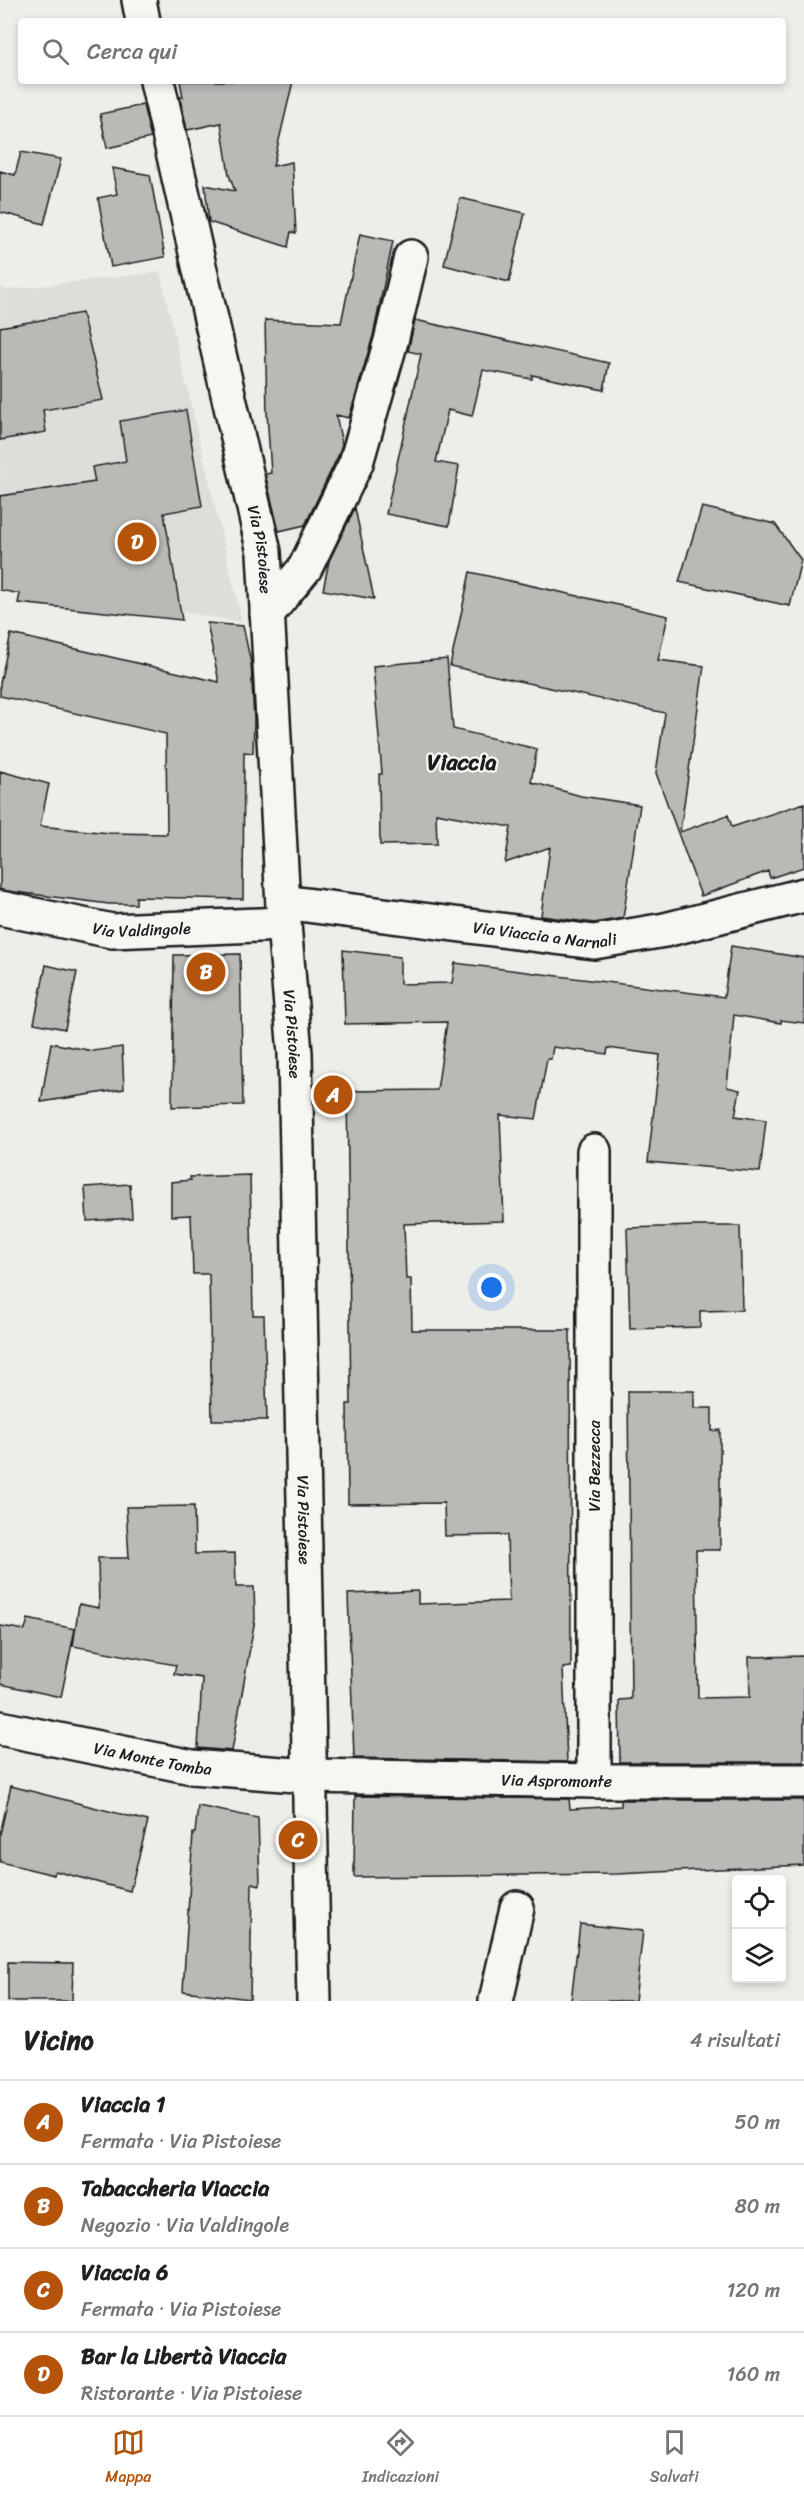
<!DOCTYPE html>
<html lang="it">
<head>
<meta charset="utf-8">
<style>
	body { margin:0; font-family:Sriracha,sans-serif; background:#f2f2f2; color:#202124 }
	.controls { position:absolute; right:18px; bottom:18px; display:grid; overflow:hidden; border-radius:6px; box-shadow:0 3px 9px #0003 }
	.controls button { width:54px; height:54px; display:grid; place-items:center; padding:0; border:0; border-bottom:2px solid #e0e0e0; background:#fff; color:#202124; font:30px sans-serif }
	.you { position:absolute; left:492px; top:1288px; width:21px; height:21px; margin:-15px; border:4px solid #fff; border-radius:50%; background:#1a73e8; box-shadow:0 0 0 9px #1a73e833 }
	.badge { display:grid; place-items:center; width:39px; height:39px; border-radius:50%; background:#b45309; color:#fff; font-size:20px; font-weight:700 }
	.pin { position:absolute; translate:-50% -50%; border:3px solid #fff; box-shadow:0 2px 6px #0006 }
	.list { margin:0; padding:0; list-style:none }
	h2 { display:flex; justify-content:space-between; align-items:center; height:78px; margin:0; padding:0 24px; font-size:26px }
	h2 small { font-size:20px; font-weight:400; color:#757577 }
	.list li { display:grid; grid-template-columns:39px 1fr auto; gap:18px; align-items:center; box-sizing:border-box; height:84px; padding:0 24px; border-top:2px solid #e0e0e0 }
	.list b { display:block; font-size:22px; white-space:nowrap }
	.list p { margin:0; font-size:20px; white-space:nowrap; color:#757577 }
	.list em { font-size:20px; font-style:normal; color:#757577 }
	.icon { flex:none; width:33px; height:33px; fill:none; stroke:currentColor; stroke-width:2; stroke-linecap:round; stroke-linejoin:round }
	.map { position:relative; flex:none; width:804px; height:2001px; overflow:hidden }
	.search { position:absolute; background:#fff; box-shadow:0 3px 9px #0003; left:18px; right:18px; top:18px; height:66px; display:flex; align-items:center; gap:15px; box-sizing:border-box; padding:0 21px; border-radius:6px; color:#757577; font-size:22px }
	.sheet { height:414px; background:#fff }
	nav { display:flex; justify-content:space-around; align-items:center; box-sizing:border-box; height:84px; border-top:2px solid #e0e0e0; background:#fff; font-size:16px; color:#757577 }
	nav a { display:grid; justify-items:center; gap:3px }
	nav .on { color:#b45309 }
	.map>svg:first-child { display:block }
	.built { fill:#ddddda }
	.building { fill:#b9b9b6; stroke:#1c1c1c; stroke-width:1.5 }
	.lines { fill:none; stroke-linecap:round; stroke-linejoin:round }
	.minor-casing { stroke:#1c1c1c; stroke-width:38 }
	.tertiary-casing { stroke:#1c1c1c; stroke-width:38 }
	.secondary-casing { stroke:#1c1c1c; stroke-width:38 }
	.minor { stroke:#f6f6f2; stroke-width:33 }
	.tertiary { stroke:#f6f6f2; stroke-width:33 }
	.secondary { stroke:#f6f6f2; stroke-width:33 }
	.labels { text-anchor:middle; stroke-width:4.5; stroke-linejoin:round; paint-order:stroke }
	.street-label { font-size:16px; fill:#1c1c1c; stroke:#f6f6f2 }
	.district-label { font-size:22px; font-weight:bold; fill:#1c1c1c; stroke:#f6f6f2 }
</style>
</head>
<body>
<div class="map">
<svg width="804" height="2001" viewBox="0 0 804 2001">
	<rect width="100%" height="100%" fill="#edede9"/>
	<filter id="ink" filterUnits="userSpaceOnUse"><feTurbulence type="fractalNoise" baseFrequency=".0167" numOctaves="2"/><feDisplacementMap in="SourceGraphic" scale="12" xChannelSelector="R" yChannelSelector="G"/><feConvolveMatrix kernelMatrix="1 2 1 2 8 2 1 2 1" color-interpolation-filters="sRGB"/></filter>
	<g filter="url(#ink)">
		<path class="built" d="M160,272L242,622L0,582V287L6,290Z"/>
		<path class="building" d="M180,81H293L273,166L292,162L296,233L291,232L288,247L209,222L205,185L235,191L229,175L221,123L187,130L180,97H183Z
			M143,105L151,138L107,148L100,114Z
			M21,152L61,159L44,224L0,212V171L15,175Z
			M112,168L150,175L165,257L111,267L98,198L117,194Z
			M460,198L525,213L509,282L444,265Z
			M360,234L393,241L373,336L349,418L336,415L342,444L338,456L305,525L279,531L265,474L271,473L267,413L265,320L341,323Z
			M82,313L103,400L43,410L46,432L0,440V327Z
			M415,320L609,363L604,390L532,375V379L483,370L472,416L448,410L436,462L459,466L449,526L386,514L421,354L408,351Z
			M186,410L202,506L164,513L182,620L18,603L20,594L0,590V496L95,482L92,467L126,461L120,421Z
			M702,507L775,524L801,560L790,606L679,582Z
			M355,508L374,599L323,590L329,561Z
			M470,572L668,616L658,660L704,666L680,832L728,815L732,827L804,803V867L770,878L768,871L701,896L656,773L665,713L450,666Z
			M207,623L243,626L251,663L254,720L253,753L244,752L243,899L136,897V904H109L0,890V771L49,784L40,826L109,833L167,834L166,734L0,696V683L11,634L219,682Z
			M447,659L453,729L537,749L531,782L581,796L640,805L623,918L594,923L541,916L550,847L505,863L511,827L436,813L437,844L380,845L379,774H382L373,666Z
			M731,946L804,958V1023L781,1020V1023L734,1015L727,1087L740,1090L735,1116L766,1120L760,1172L648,1162L660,1055L608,1048L607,1054L553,1047L551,1059H547L536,1119L500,1115L504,1221L404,1224L406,1279H411L412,1330H570L571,1667L563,1668L567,1762L354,1758L348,1594L418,1591V1604L509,1601L507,1535L445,1536L444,1503L348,1504L347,1404H351L347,1091L437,1090L447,1022L345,1024L343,950L400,957V984L452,983L455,963L724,997Z
			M240,954L243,1105L172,1107L174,955Z
			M46,965L77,972L65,1029L34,1023Z
			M51,1043L93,1051L122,1047L124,1089L41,1102Z
			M250,1175L253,1315H264L267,1420H212L209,1274H193L191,1215L171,1216V1182L191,1180L190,1177Z
			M130,1184L132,1218L87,1221L85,1187Z
			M696,1226H740L742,1310L700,1311V1327L630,1329L627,1228Z
			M628,1391H694V1408H712V1431L720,1430V1550H696L698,1698L750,1697L749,1657L804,1656V1762H620L619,1700L631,1699Z
			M194,1506L195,1554L235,1553L236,1587H254L255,1619L232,1751L198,1748L202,1678L174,1674L176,1665L73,1646L79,1604L99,1608L98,1558H129L126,1507Z
			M28,1619L75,1629L61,1697L0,1684V1626L25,1630Z
			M11,1786L148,1821L130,1891L55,1871L54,1875L0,1862V1834Z
			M355,1796L569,1799L570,1809L621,1806V1800H804V1865L617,1874L354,1877Z
			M198,1806L258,1818L260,1885L252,1883L250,1999L183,1991L193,1833H195Z
			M580,1924L643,1931L635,2001H571Z
			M8,1962L73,1963L72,2001H8Z"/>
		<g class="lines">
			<g class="minor-casing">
				<g id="minor">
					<path d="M267,614L305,568L356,463L391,341L411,257"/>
					<path id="s1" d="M283,902L594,942L665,930L804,895"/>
					<path d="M594,1151V1781"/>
					<path id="s2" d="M0,1728L192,1767L309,1776L594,1781H804"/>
					<path d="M496,2001L517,1908"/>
				</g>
			</g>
			<g class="tertiary-casing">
				<g id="tertiary">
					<path id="s3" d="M0,908L112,931L284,924"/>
				</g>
			</g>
			<g class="secondary-casing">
				<g id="secondary">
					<path d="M139,0L143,21"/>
					<path id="s4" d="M157,81L264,552L284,924L295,1053L314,2001"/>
				</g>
			</g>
			<use href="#minor" class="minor"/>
			<use href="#tertiary" class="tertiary"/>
			<use href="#secondary" class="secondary"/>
		</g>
	</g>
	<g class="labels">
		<g class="street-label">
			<text dy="6" stroke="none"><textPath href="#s4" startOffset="480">Via Pistoiese</textPath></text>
			<text dy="6" stroke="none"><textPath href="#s3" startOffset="144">Via Valdingole</textPath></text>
			<text dy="6" stroke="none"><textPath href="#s1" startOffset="264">Via Viaccia a Narnali</textPath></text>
			<text dy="6" stroke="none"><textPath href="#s4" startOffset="966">Via Pistoiese</textPath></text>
			<text transform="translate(594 1466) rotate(-90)" y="6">Via Bezzecca</text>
			<text dy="6" stroke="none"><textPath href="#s4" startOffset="1452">Via Pistoiese</textPath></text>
			<text dy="6" stroke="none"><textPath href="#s2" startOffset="156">Via Monte Tomba</textPath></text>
			<text dy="6" stroke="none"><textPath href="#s2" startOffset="561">Via Aspromonte</textPath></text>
		</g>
		<g class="district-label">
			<text x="462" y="770">Viaccia</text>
		</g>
	</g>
</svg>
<div class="controls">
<button><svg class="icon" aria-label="locate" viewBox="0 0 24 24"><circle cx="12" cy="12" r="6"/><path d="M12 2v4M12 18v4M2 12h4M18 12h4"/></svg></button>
<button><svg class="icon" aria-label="layers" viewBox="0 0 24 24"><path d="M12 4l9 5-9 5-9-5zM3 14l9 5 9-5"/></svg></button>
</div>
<div class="you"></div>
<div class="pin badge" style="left:333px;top:1095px">A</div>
<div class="pin badge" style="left:206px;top:972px">B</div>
<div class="pin badge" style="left:298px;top:1840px">C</div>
<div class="pin badge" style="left:137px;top:542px">D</div>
<div class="search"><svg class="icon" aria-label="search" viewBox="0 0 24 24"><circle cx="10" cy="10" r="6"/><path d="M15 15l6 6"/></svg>Cerca qui</div>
</div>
<section class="sheet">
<h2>Vicino<small>4 risultati</small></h2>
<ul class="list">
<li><span class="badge">A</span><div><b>Viaccia 1</b><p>Fermata · Via Pistoiese</p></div><em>50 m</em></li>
<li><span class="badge">B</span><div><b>Tabaccheria Viaccia</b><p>Negozio · Via Valdingole</p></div><em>80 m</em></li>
<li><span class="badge">C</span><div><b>Viaccia 6</b><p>Fermata · Via Pistoiese</p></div><em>120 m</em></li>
<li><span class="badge">D</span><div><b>Bar la Libertà Viaccia</b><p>Ristorante · Via Pistoiese</p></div><em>160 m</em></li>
</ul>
</section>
<nav>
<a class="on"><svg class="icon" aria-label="map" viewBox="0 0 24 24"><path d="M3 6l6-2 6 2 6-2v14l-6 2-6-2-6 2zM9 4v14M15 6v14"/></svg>Mappa</a>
<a><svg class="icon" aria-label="directions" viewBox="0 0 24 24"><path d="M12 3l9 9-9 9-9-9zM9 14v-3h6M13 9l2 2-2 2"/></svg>Indicazioni</a>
<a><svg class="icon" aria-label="saved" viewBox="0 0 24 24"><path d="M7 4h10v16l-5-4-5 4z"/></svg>Salvati</a>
</nav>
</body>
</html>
